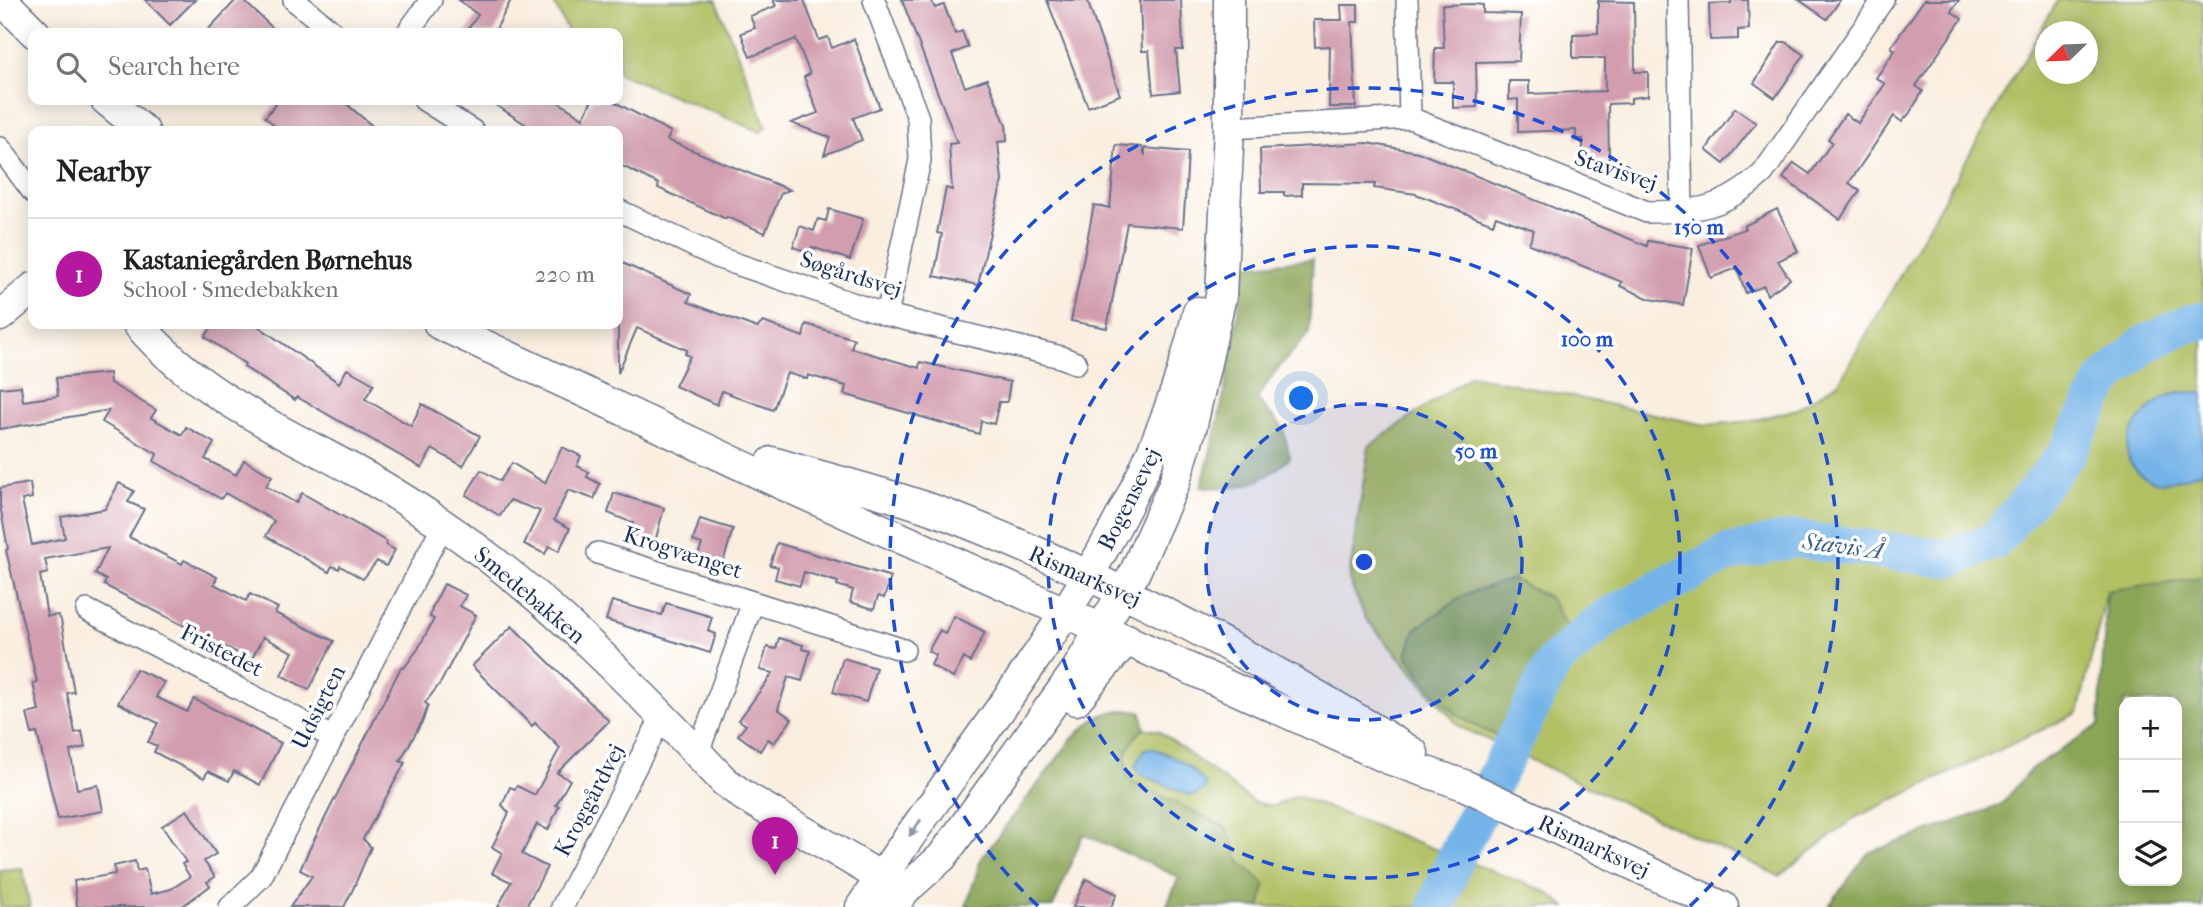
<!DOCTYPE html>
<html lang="en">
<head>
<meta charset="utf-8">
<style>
	body { margin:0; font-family:"IM FELL French Canon",serif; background:#f6f6f6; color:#202124 }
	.controls { position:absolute; right:21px; bottom:21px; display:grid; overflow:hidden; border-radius:14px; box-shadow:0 4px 18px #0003 }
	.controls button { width:63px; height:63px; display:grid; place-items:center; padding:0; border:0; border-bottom:2px solid #e0e0e0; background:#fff; color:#202124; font:35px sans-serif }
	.compass { position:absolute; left:2035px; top:21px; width:63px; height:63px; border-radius:50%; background:#fff; box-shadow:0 4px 18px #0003; rotate:247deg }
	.you { position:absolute; left:1302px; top:399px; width:24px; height:24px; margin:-18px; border:5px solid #fff; border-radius:50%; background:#1a73e8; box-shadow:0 0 0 10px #1a73e833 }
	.badge { display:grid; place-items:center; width:46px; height:46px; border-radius:50%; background:#b5179e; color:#fff; font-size:23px; font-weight:700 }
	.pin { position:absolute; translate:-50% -58px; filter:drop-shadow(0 2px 4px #0008) }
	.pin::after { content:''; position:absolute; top:37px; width:24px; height:21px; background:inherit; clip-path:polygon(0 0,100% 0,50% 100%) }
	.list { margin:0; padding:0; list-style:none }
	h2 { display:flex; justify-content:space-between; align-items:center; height:91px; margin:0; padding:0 28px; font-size:30px }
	h2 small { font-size:23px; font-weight:400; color:#757577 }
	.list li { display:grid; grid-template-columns:46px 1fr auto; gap:21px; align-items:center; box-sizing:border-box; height:112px; padding:0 28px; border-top:2px solid #e0e0e0 }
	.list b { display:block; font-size:26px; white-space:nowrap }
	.list p { margin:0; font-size:23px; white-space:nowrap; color:#757577 }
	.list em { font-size:23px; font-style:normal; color:#757577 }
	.icon { flex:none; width:38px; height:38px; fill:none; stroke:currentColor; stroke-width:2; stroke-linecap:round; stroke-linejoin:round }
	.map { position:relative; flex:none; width:2203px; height:907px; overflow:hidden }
	.search { position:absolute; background:#fff; box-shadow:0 4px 18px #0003; left:28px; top:28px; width:595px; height:77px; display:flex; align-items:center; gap:18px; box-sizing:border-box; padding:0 24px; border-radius:14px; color:#757577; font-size:26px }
	.panel { position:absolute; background:#fff; box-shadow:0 4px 18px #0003; left:28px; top:126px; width:595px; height:203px; border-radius:14px }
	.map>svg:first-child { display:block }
	.green { fill:#b1c063; stroke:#667860; stroke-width:2; fill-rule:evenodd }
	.forest { fill:#8ca659; stroke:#546a5c; stroke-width:2; fill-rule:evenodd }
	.water { fill:#75b4e8; stroke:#4872a3; stroke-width:2 }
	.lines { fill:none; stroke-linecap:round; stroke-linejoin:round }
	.river { stroke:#75b4e8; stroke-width:38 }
	.building { fill:#d29dae }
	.street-casing { stroke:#69728b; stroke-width:24 }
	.secondary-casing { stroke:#69728b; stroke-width:33 }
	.street { stroke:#fff; stroke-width:21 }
	.secondary { stroke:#fff; stroke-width:30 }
	.oneway { fill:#8d97ae }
	.ring { fill:none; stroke:#1d4ed8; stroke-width:3.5; stroke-dasharray:12 9 }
	.labels { text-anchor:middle; stroke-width:7; stroke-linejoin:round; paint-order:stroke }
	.street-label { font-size:23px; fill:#1b2f5e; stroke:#fff }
	.water-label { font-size:24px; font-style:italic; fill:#3a5e8e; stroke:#fff }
	.centre { fill:#1d4ed8; stroke:#fff; stroke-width:3.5 }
	.ring-label { font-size:21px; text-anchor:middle; font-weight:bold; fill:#1d4ed8; stroke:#fff; stroke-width:7; stroke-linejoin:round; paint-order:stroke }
</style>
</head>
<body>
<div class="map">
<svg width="2203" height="907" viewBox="0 0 2203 907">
	<rect width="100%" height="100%" fill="#fff"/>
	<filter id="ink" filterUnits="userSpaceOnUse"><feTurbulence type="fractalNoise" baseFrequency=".0143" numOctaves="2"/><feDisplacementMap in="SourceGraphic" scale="14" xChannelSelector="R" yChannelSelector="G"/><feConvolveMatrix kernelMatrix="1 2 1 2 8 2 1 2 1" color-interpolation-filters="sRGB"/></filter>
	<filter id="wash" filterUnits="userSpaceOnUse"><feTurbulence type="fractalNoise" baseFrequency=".00686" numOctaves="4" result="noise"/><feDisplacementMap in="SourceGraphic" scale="28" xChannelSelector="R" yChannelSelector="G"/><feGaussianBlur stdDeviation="1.57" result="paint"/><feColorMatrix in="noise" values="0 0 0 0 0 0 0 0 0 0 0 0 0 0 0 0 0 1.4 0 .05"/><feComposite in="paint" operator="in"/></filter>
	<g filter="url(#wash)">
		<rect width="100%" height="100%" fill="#f9eedf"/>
		<path class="green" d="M552,0H716L766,126L761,132L618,73V33H569Z
			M2058,0H2198L2203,3V577L2107,591L2078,713L1856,817L1779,876L1460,727L1366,619L1349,580L1369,446L1471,375L1705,425L1752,421L1797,409L1839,382ZM2046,32H2088V74H2046Z
			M1144,728L1159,731L1253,802L1273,806L1297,796L1547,892L1566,907H1260L1265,884L1240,862L1227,828L1129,780C1121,758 1127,743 1144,728Z
			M22,868L30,907H0V870Z"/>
		<path class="forest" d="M1313,259L1309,333L1275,372L1257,399L1283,428L1290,458C1258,487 1243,488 1201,487C1222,414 1236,341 1244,266Z
			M2203,577V907H1828L1868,853L2001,805L2032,768L2099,725L2107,591ZM2124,702H2177V881H2124Z
			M1512,579L1549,597L1568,628L1514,741C1458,725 1439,702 1407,655L1415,629L1468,593Z
			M1124,710L1142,712L1144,728C1127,743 1121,758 1129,780L1227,828L1240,862L1265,884L1260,907H1166L1179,877L1083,834L1053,907H966L981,859L1072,739C1089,722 1100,712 1124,710Z"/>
		<path class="water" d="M2179,392L2203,393V471C2191,475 2179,480 2166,482C2144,484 2120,462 2129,439C2137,418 2157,398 2179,392Z
			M1152,748C1173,756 1193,766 1206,785L1205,790L1191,796L1140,774L1135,765L1145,749Z"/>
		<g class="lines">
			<path class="river" d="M1436,907L1456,856L1554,662L1606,618L1728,553L1794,539L1949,559L1996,540L2067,453L2104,381L2143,345L2187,324L2203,321"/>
		</g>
		<g id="blocks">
			<path class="building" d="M145,0H195L170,25Z
				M236,0H243L278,33H205Z
				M459,0H511L494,33H465L478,15Z
				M773,0H804L819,40L828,37L832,48L854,39L880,108L853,118L862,140L824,155L830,137L791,123L818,113L804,77L810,74L796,39L750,57L741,33L755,28L750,16L776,6Z
				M902,0H931L935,8L944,5L955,34L962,31L968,47L952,54L965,87L987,79L1006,125L1007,141L998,142L1002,181L978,285L934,276L942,234L937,233L946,188L952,190L949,144L957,143Z
				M1047,0H1087L1120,95L1088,107Z
				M1140,0H1181L1183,50H1176L1180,91L1153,94L1149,51H1142Z
				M1731,0H1748L1749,29L1738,30V39L1710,40L1709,4L1731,3Z
				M1799,0H1840L1827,19Z
				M1924,0H1959L1951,11L1962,19L1916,86L1923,91L1909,114L1902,122L1894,116L1849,183L1860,191L1840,219L1783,178L1794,163L1810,174L1832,142L1828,139L1845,114L1858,123L1885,84L1876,78L1895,50L1891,47Z
				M1598,1L1634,2L1635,72H1648V96L1631,98V103L1608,104L1609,159L1583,160V139H1576V130L1518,132V99L1509,100V81H1529V94L1605,91V58H1573V34L1598,33Z
				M1472,4L1483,5V13L1521,14L1519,61L1476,62L1477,107L1453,108V82H1434L1435,48H1444L1442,5Z
				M1341,5H1358V22H1352L1356,107H1329L1330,46L1315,47L1314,20H1342Z
				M1780,42H1786L1804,55L1775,98L1754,83Z
				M279,100H342L378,131H281L265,117Z
				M488,100H555L583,118L592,100H611L671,132L667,140L790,190L781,193L765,233L727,217L726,219L658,188L659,184L618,164V131H536Z
				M1735,108L1756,123L1724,164L1706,150Z
				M1367,143L1418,152L1647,246L1648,241L1693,248L1683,305L1650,299L1620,286L1622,282L1529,244L1534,230L1496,216L1493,224L1416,194L1374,188L1375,184L1302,183V195L1284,196V192H1261L1260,149Z
				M1116,145L1142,147L1145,156V148L1188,152L1186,186L1183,228L1127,223L1107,328L1071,321L1094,205L1110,208Z
				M829,209L863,219L850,260L812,247L810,253L793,247L800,226L814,231L818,219L826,221Z
				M1777,209L1798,251L1778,261L1790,279L1767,295L1764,286L1746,293L1737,268L1711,278L1699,245L1745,229L1744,226Z
				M618,261L691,294L688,302L757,328L763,322L803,337L806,324L854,339L851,348L919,368L920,362L1010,382L1007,402H999L994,424L981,421L979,434L844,394L846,386L808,375L807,379L787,373L773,410L722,391L717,405L675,386L690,356L685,354L687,350L637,328L618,373Z
				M214,324H255L339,383L347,369L374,384L365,399L411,426L422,404L480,436L463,466L432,449L422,468L297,397L295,400L244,367L245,364L205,337Z
				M109,373L110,383L156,410L151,418L182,435L186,427L214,443L205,459L236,475L244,460L272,476L266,486L296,503L302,493L387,542L386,545L395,550L386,566L377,561L363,579L340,566L339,569L332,566L329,572L266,536L274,521L225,493L221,499L154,461L157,454L102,422L109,410L0,429V388L21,386L23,401L58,396L56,378Z
				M562,447L581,456L577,466L589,472L587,477L600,484L594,499L568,490L554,520L570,528L559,551L549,546L545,554L524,544L540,511L510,500L500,516L466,495L481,470L500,481L512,463L545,483Z
				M30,483L32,498L22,500L32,545L65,538L61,517L105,509L119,483L134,491L128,502L144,509L129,537L182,564L184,560L217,577L214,584L246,601L250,594L278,608L275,613L334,641L309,690L281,675L293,652L263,637L251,660L104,585L106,580L95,574L108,548L45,559L48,573L40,575L47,616L58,615L61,620L74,692L67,693L75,733L82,731L85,747L70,751L77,789L98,785L103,811L58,819L37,733L32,734L27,714L39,711L33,683L37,682L6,550L8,549L0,505V488Z
				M614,493L664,508L655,542L630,534L633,523L608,513Z
				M700,519L733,529L723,563L698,555L702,544L693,541Z
				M777,543L891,577L884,598L878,596L874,609L850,602L853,590L837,585L838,582L804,572L800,586L775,579L778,567L770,565Z
				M444,584L466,595L460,606L476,615L441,682L425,703L428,705L423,720L400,761L405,763L363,839L371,847L353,889L344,907H290L312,876L300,870L308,852L401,667L404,668L418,649L434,619L430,617L432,608Z
				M612,601L662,615L666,603L712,617L708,631L716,634L710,653L606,620Z
				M954,616L985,632L970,662L964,658L953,678L931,665L936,655L928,651L940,630L945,634Z
				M512,626L609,721L557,773L570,780L556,805L559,806L548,830L537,824L522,854L547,867L526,907H498L511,882L492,873L502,853L492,847L509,813L502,805L510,787L515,789L517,786L535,795L560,748L535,723L532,726L472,666Z
				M779,638L803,645L802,649L810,651L802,681L788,677L778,709L792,719L774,743L768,739L760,751L738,735L746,725L739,720L773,673L760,670L767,647L776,649Z
				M843,658L876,668L866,702L833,692Z
				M136,669L164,682L156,697L187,712L194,699L281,743L260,785L234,771L229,781L208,771L204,778L154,752L157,746L148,742L158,723L118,703Z
				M187,810L216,854L204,861L215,877L207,882L210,886L181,907H77L74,881L115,874L114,866L135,861L137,871L145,869L151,894L171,889L190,877L182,864L186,862L162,826Z
				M1086,879L1117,894L1111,907H1073Z"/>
		</g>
	</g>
	<g filter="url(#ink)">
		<use href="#blocks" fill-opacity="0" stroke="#69728b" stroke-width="2"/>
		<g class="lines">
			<g class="street-casing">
				<path id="street" d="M294,0L334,33
					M874,0L918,118L920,160L887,315
					M1407,0L1410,118
					M1678,0L1682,212
					M407,33L431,0
					M424,100L473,131
					M1229,128L1410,118L1647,212C1698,212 1725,208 1763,173L1883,0
					M0,148L33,192
					M618,210L719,258L887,315L1061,357L1076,363
					M598,553L904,650
					M87,610L332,737
					M698,753L753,602
					M230,907L261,877L443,525
					M562,907L662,717"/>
			</g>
			<g class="secondary-casing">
				<path id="secondary" d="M2,0L35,33
					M106,100L144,131
					M0,316L33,288
					M138,324C199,396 280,429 361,474C389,489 416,507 442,524C548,595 637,689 724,781L744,796L904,891
					M439,324L775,481L1389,759L1464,785L1723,907
					M772,462C831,480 893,494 950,516C1111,579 1266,662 1413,753
					M1076,700L1127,639
					M861,907C987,717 1148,540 1198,312
					M893,907L904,891L942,857L1076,671L1134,574L1174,484L1191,429L1221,296L1229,128V0"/>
			</g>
			<use href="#street" class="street"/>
			<use href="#secondary" class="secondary"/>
		</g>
		<defs><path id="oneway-solid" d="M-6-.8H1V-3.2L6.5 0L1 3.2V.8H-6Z" transform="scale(1.75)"/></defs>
		<use class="oneway" href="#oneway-solid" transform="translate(915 828) rotate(125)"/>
	</g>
	<circle cx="1364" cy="562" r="158" fill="#1d4ed8" fill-opacity=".12"/>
	<g class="ring">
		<circle cx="1364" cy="562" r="158"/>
		<circle cx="1364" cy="562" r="316"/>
		<path d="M1038 906A474 474 0 1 1 1690 906"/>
	</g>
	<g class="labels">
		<g class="street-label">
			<text transform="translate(1616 170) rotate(19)" y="8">Stavisvej</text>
			<text transform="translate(851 274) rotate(18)" y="8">Søgårdsvej</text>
			<text transform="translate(1129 499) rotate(-63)" y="8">Bogensevej</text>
			<text transform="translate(683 552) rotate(18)" y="8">Krogvænget</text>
			<text transform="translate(1085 576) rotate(24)" y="8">Rismarksvej</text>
			<text transform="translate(530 595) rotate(40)" y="8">Smedebakken</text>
			<text transform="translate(222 650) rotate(27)" y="8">Fristedet</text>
			<text transform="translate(318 707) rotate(-63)" y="8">Udsigten</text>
			<text transform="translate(589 800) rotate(-62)" y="8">Kroggårdvej</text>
			<text transform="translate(1594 846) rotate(25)" y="8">Rismarksvej</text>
		</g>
		<g class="water-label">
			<text transform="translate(1843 546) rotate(7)" y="8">Stavis Å</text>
		</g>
	</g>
	<circle cx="1364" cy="562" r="10" class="centre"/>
	<g class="ring-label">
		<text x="1699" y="234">150 m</text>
		<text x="1587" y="346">100 m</text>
		<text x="1476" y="458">50 m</text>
	</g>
</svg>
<div class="controls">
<button>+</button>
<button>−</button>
<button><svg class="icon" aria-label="layers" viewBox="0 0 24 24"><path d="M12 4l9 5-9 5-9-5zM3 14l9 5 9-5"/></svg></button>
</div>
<svg class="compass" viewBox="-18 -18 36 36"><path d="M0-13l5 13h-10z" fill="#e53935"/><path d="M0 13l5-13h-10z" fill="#757577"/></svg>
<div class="you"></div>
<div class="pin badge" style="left:775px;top:875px">1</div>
<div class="search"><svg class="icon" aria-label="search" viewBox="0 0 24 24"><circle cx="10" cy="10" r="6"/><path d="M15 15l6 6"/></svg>Search here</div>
<section class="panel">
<h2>Nearby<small></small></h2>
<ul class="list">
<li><span class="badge">1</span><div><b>Kastaniegården Børnehus</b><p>School · Smedebakken</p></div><em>220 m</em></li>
</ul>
</section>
</div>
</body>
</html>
